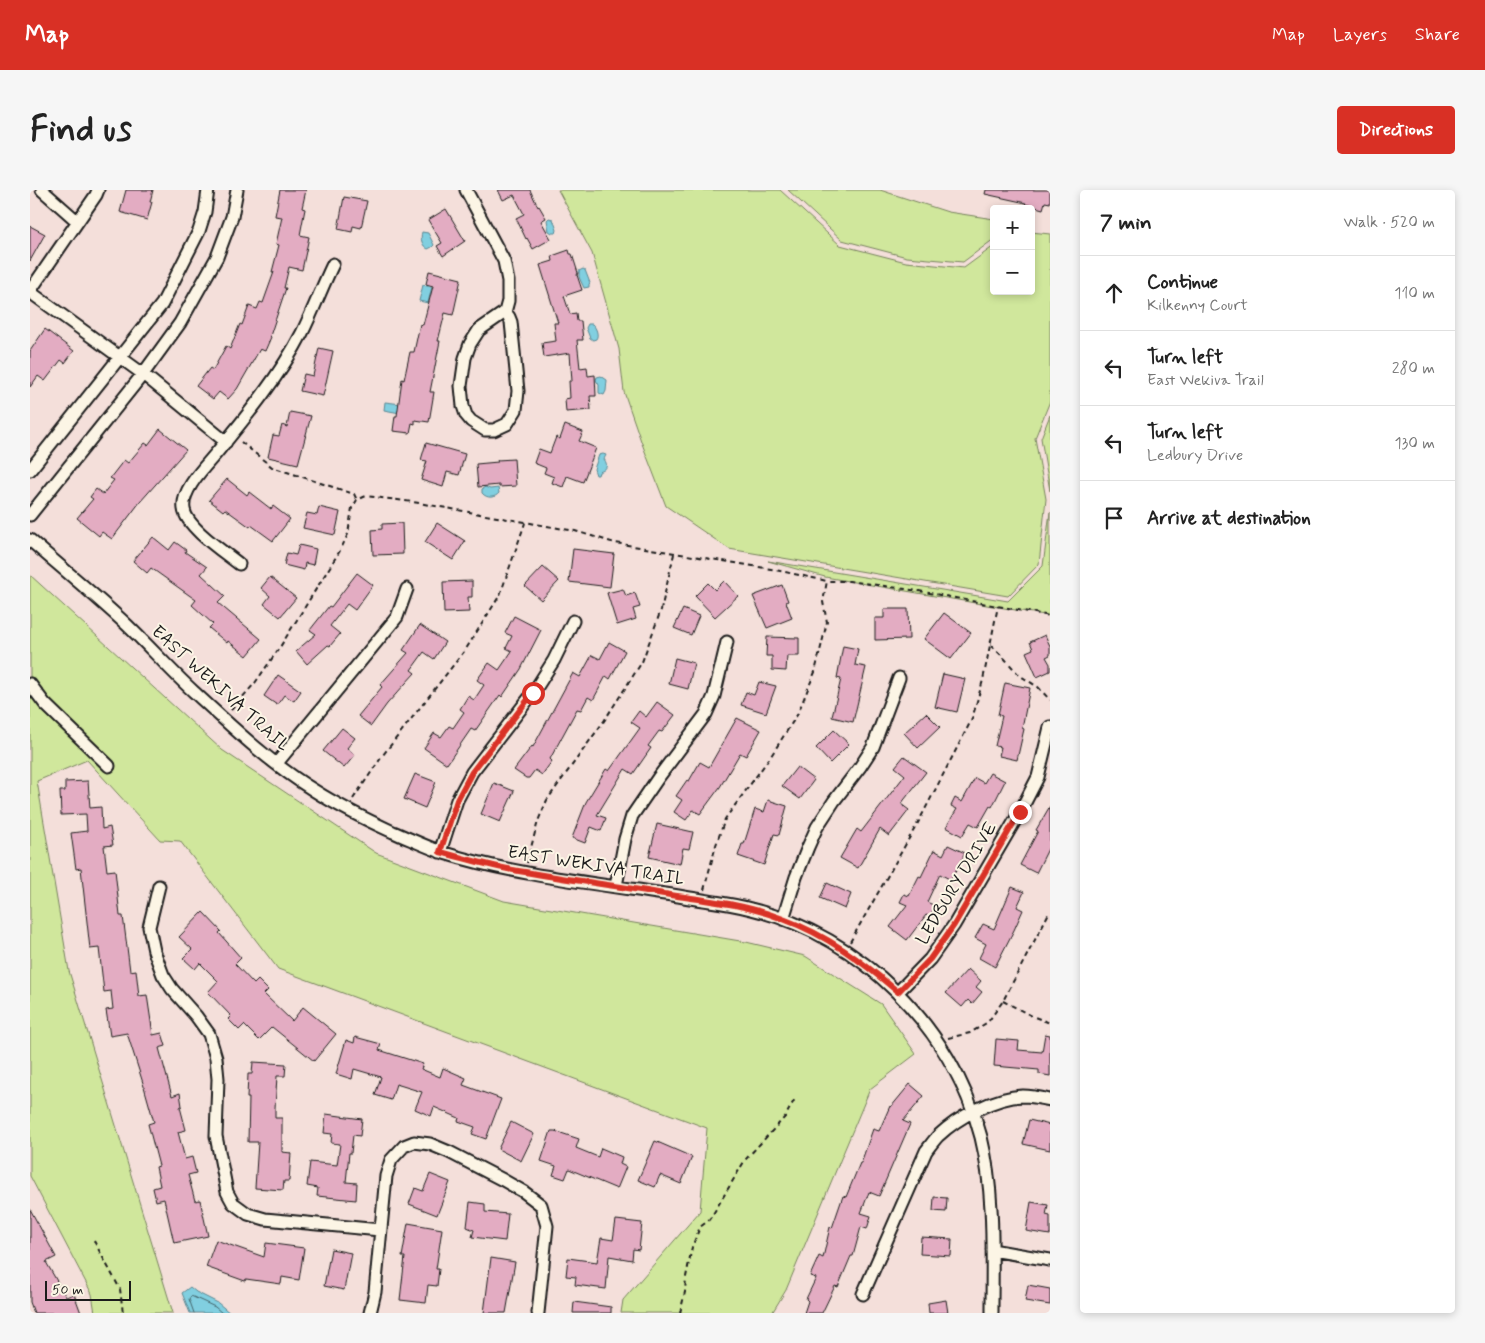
<!DOCTYPE html>
<html lang="en">
<head>
<meta charset="utf-8">
<style>
	body { margin:0; font-family:Mynerve,sans-serif; background:#f6f6f6; color:#222 }
	.controls { position:absolute; right:15px; top:15px; display:grid; overflow:hidden; border-radius:5px; box-shadow:0 2px 8px #0003 }
	.controls button { width:45px; height:45px; display:grid; place-items:center; padding:0; border:0; border-bottom:1px solid #e0e0e0; background:#fff; color:#222; font:25px sans-serif }
	.scale { position:absolute; left:15px; bottom:12px; width:86px; box-sizing:border-box; padding-left:5px; border:2px solid #1c1c1c; border-top:0; font-size:14px; line-height:18px; white-space:nowrap; color:#1c1c1c; -webkit-text-stroke:4px #fcf5e5; paint-order:stroke }
	.stop { position:absolute; width:15px; height:15px; margin:-11px; border:4px solid #d93025; border-radius:50%; background:#fff }
	.stop.end { background:#d93025; border-color:#fff; box-shadow:0 1px 5px #0008 }
	.list { margin:0; padding:0; list-style:none }
	h2 { display:flex; justify-content:space-between; align-items:center; height:65px; margin:0; padding:0 20px; font-size:21px }
	h2 small { font-size:16px; font-weight:400; color:#767676 }
	.list li { display:grid; grid-template-columns:32px 1fr auto; gap:15px; align-items:center; box-sizing:border-box; height:75px; padding:0 20px; border-top:1px solid #e0e0e0 }
	.list b { display:block; font-size:19px; white-space:nowrap }
	.list p { margin:0; font-size:16px; white-space:nowrap; color:#767676 }
	.list em { font-size:16px; font-style:normal; color:#767676 }
	.icon { flex:none; width:28px; height:28px; fill:none; stroke:currentColor; stroke-width:2; stroke-linecap:round; stroke-linejoin:round }
	.map { position:relative; flex:none; width:1020px; height:1123px; overflow:hidden; border-radius:5px }
	header { display:flex; align-items:center; gap:30px; box-sizing:border-box; height:70px; padding:0 25px; background:#d93025; color:#fff }
	header strong { font-size:24px }
	nav { display:flex; gap:28px; margin-inline-start:auto; font-size:18px }
	.intro { display:flex; align-items:center; justify-content:space-between; box-sizing:border-box; height:120px; padding:0 30px }
	h1 { margin:0; font-size:35px }
	.button { padding:12px 22px; border-radius:5px; background:#d93025; color:#fff; font-size:18px; font-weight:700 }
	main { display:flex; gap:30px; padding:0 30px }
	aside { flex:1; background:#fff; border-radius:5px; box-shadow:0 2px 8px #0003 }
	.map>svg:first-child { display:block }
	.green { fill:#d0e79c; stroke:#76825c }
	.water { fill:#81cfe0; stroke:#598792 }
	.lines { fill:none; stroke-linecap:round; stroke-linejoin:round }
	.shore { stroke:#44646a; stroke-width:1 }
	.building { fill:#e3acc2; stroke:#1c1c1c }
	.minor-casing { stroke:#1c1c1c; stroke-width:15 }
	.path { stroke:#1c1c1c; stroke-width:2; stroke-dasharray:5 4; stroke-linecap:butt }
	.minor { stroke:#fcf5e5; stroke-width:11 }
	.route { stroke:#d93025; stroke-width:6 }
	.labels { text-anchor:middle; stroke-width:4; stroke-linejoin:round; paint-order:stroke }
	.street-label { font-size:18px; fill:#1c1c1c; stroke:#fcf5e5 }
</style>
</head>
<body>
<header>
<strong>Map</strong>
<nav><a>Map</a><a>Layers</a><a>Share</a></nav>
</header>
<div class="intro"><h1>Find us</h1><a class="button">Directions</a></div>
<main>
<div class="map">
<svg width="1020" height="1123" viewBox="0 0 1020 1123">
	<rect width="100%" height="100%" fill="#f4dfda"/>
	<filter id="ink" filterUnits="userSpaceOnUse"><feTurbulence type="fractalNoise" baseFrequency=".02" numOctaves="2"/><feDisplacementMap in="SourceGraphic" scale="10" xChannelSelector="R" yChannelSelector="G"/><feConvolveMatrix kernelMatrix="1 2 1 2 8 2 1 2 1" color-interpolation-filters="sRGB"/></filter>
	<g filter="url(#ink)">
		<path class="green" d="M528,0H750L810,55L876,72L934,78L964,56V101H1001V42L1020,44V211L1005,248L1016,309L1009,374L978,406L699,359L636,316L611,251L594,202L589,159L562,63Z
			M758,0H850L918,22L964,29V49L933,72L877,67L812,50Z
			M1020,225V301L1011,248Z
			M1020,322V426L795,387L738,371L978,411L1013,376Z
			M0,385L192,560L346,663L474,711L716,752L775,766L851,814L886,864L840,899L756,1100L742,1123H591L593,1110L670,1021L677,938L248,779L150,651L130,650L57,570L7,591L39,781L143,1123H65L62,1104L0,986Z"/>
		<path class="water" d="M519,28L523,29L527,40L526,43H522L519,41L517,30Z
			M392,42L398,43L404,55L402,57L398,59C392,56 390,49 392,42Z
			M553,79L555,80L560,93L559,94V97L554,98L549,87V81Z
			M393,95L402,97L398,113L389,111Z
			M558,134H562C566,137 569,145 566,149L563,150L560,148L556,138Z
			M571,186L577,190L576,201L574,205L569,203V195L566,190L567,187Z
			M355,212L372,214L370,223L354,220Z
			M573,264L576,265L574,269C579,276 576,280 569,282L568,285H566L564,279L569,265Z
			M455,297L460,299L468,298L469,303C465,308 457,309 452,303V299Z
			M160,1097L166,1102L188,1113L200,1123H160L152,1103Z"/>
		<g class="lines">
			<path class="shore" d="M164,1123L159,1109L161,1106L185,1117L192,1123"/>
		</g>
		<path class="building" d="M96,0H123L120,12H122L117,30L90,22Z
			M250,0H276L272,18L275,19L270,45L279,47L272,80L259,77L254,98H256L240,146L241,147L235,161L230,159L207,199L198,209L189,202L183,209L166,196L180,178L183,180L196,156L200,159L210,134L212,135L219,116L227,119L230,112L233,113L244,82H242L249,55L246,54L252,27L245,26Z
			M468,0H500L508,17L509,16L516,28L511,31L521,49L503,59L497,48L496,49L486,28L494,24L484,5L473,10Z
			M956,0H1020V13L1015,12L1013,19L995,14L996,13L955,4Z
			M314,7L337,11L331,38L323,36L322,42L308,39Z
			M416,19L435,51L413,66L407,56L412,53L398,30Z
			M0,36L15,44L0,71Z
			M539,60L540,64H542L548,83L547,85L552,100L534,106L540,124L546,123L547,131H551L553,150H547L550,178L557,177L558,186L565,185L566,206H560L561,220L536,222L535,209L540,208L539,191H542L540,163L514,167L512,153L526,151L524,133H528L510,75L523,71L522,66Z
			M399,81L431,89L423,125L415,123L408,151H410L400,202H404L399,232L385,230V234L382,233L380,243L363,241L365,226H367L372,189L374,190L380,162H384L390,134L393,135L403,96L396,94Z
			M15,139L44,161L35,173L31,170L15,191L8,186L0,197V161Z
			M289,158L303,161L293,206L270,201L274,184L283,186Z
			M260,222L281,226L268,274L238,267L243,245L249,246L252,235L257,237Z
			M535,235L553,242L549,251L566,258L553,292L537,286L533,297L522,293L524,287L514,283L516,278L504,273L509,259L520,263L526,247L530,249Z
			M130,239L156,260L110,312L82,349L72,342L69,346L47,328L63,309L60,307L66,299L73,304L84,290L80,288L94,270L98,273L115,253L118,255Z
			M396,253L435,264L429,285L417,282L413,297L391,290L397,271L391,270Z
			M484,269L486,296L469,297V295L448,297L446,274L468,272L467,270Z
			M197,289L217,305L219,302L241,319L243,316L260,329L243,351L221,335L220,337L195,319L193,321L179,310Z
			M289,317L310,322L305,345L273,338L277,323L287,325Z
			M372,333L373,364L343,365L342,340L352,339V334Z
			M407,333L435,351L423,370L395,352Z
			M123,347L139,360L145,352L156,360L155,362L177,377L171,384L195,406L188,413L231,449L217,466L198,451L197,453L179,438L183,434L162,415L166,410L121,378L117,383L103,371Z
			M269,355L286,359L283,375L275,373L274,380L254,375L257,363L266,365Z
			M543,359L584,364L580,397L539,392Z
			M513,377L529,391L511,410L495,396Z
			M327,383L343,395L325,420L317,414L300,436L310,444L300,456L298,455L277,474L266,461L286,444L280,440L299,416L301,417Z
			M240,387L266,408L250,427L234,414L240,406L231,398Z
			M442,391V407H438L439,422L414,423L413,392Z
			M694,391L708,406L685,427L665,406L678,393L685,400Z
			M752,395L758,411L756,412L762,428L737,438L723,406Z
			M593,399L596,406L605,403L610,417L603,419L606,429L587,435L577,403Z
			M653,419L669,426L661,445L644,438Z
			M854,419H878L879,449L845,450V428H854Z
			M914,423L941,443L921,469L894,449Z
			M484,426L511,440L491,479L472,507L470,505L445,541L441,539L417,574L394,558L404,543L411,547L419,536L423,538L434,522L430,519L438,506L444,510L454,495L447,490L459,473L469,480L482,461L476,458L482,446L475,443Z
			M390,435L415,452L404,469L394,462L381,480L385,483L357,514L341,536L328,526L352,497L350,495L378,463L373,460Z
			M1015,445L1020,456V465L1016,467L1020,474V481L1007,487L996,462L1003,459L1000,452Z
			M737,447L769,448V466H757L756,481L742,480V466H736Z
			M579,452L595,461L580,489L576,486L563,510L558,507L551,520L547,519L520,569L522,571L512,585L505,580L499,588H496L484,580L502,556L503,557L543,483L550,487L562,465L570,469Z
			M813,456L828,459L825,475L836,477L823,532L802,527L811,489L807,488Z
			M645,468L664,473L658,499L639,494Z
			M913,484L935,489L927,522L905,517Z
			M248,485L271,501L264,511L254,505L247,515L234,506Z
			M729,492L746,496L736,523L711,515L716,502L724,505Z
			M975,493L1000,498L992,538L994,539L987,570L969,566L971,557L965,556L972,526L968,525Z
			M627,512L645,525L632,542L629,541L618,556L621,558L603,584L595,579L567,625L576,628L571,641L561,637L555,653L542,648L556,612L576,579L579,581L610,538L601,532L609,521L616,527Z
			M896,523L910,537L888,558L874,543Z
			M707,528L731,540L716,566L710,563L690,597L670,624L663,620L656,630L644,622L652,610L646,606L657,590L659,591L670,572L679,577Z
			M312,538L325,548L317,558L325,565L314,578L293,561Z
			M804,540L819,554L800,573L786,558Z
			M874,566L896,582L871,614L879,620L859,646L850,639L828,678L810,668L827,639L831,642L875,585L865,577Z
			M767,577L784,590L770,609L752,596Z
			M960,583L975,591L962,617L960,616L948,637L940,633L932,646L916,637L927,619L921,616L925,608L932,612L945,588L954,593Z
			M385,584L406,592L395,618L374,609Z
			M58,591L60,618L71,617L72,639L80,637L83,655L74,656L77,681L85,680L90,726H93L100,781L106,780L109,806L117,805L123,845L132,843L136,856L129,858L142,906L150,903L152,916L150,917L156,940L148,942L155,969L162,967L166,983L158,985L165,1011L170,1010L178,1046L144,1053L134,1009L126,1011L123,998L130,996L126,977L129,976L118,934L124,932L113,893L97,843L80,846L76,820L83,819L81,801L74,802L69,758L60,759L51,678L46,679L41,643L57,641L56,624L31,625L30,601H35V592Z
			M464,593L484,601L470,632L451,624Z
			M738,610L757,616L749,645L744,644L734,675L708,666L712,654H714L725,619L734,622Z
			M1020,616V655L1006,683L990,675L1008,641L1006,640Z
			M627,634L663,642L659,659L653,658L650,674L619,667Z
			M918,655L935,663L921,690L910,684L897,712L905,716L900,726L896,725L877,750L860,737L877,715L870,712L874,704L879,706L889,686L891,687L904,660L913,665Z
			M797,693L821,704L815,719L790,708Z
			M982,697L994,702L987,717L993,720L984,740L965,777L949,768L956,754L945,748L953,734L964,739Z
			M173,722L191,741L189,743L211,768L205,774L224,794L228,790L238,800L234,804L262,831L273,817L306,844L284,871L242,837L229,850L214,835L209,840L198,829L201,826L178,802L188,791L170,773L165,779L153,768L162,759L149,747Z
			M938,779L951,791L946,797L952,802L942,814L938,810L932,817L916,803Z
			M1015,844L1020,845V886L1009,884V880L964,876L966,849L989,851L988,860L1012,862Z
			M325,847L351,854L349,860L393,874L391,879L410,887L413,878L436,888L433,895L471,909L456,949L442,944L445,937L428,931L429,928L404,917L401,926L385,919L392,902L366,894L361,910L345,905L351,887L324,879L322,889L306,884L316,850L324,853Z
			M223,872L256,874L255,886H247L245,918V928H252V962L261,963L259,991H254L253,1000L225,998L228,952H218L219,908H217L218,884H222Z
			M880,894L894,906L873,931L880,934L849,1006L839,1002L831,1023L841,1026L837,1039L831,1037L823,1066H821L808,1097L805,1096L792,1123H774L778,1111L776,1109L786,1088L780,1086L789,1066L793,1068L800,1037L802,1038L813,1006L816,1007L830,973H831L843,939L849,941L860,916L861,917Z
			M296,924L332,929L330,946L323,945L321,963H319L316,992L327,993L326,1010L287,1006L288,998L277,996L280,972L307,975L310,954L301,953L302,944L294,943Z
			M999,930L1020,935V960L993,954Z
			M481,932L504,944L491,971L468,959Z
			M521,941H525L549,949L546,958L568,967L571,958L592,967L590,974L596,977L587,999L539,979L535,989L523,985L526,976L511,971Z
			M625,951L662,967L651,994L630,985L625,997L608,990Z
			M400,984L420,992L407,1025L379,1014L385,998L393,1001Z
			M904,1007L917,1008L916,1022L903,1021Z
			M440,1012L455,1014V1022L478,1024L475,1051L442,1047L444,1040L437,1037Z
			M1001,1012L1018,1015L1016,1025L1020,1026V1045L996,1041Z
			M0,1019L26,1067L16,1072L36,1107L44,1104L51,1123H4L0,1112Z
			M586,1030L612,1033L609,1060L603,1059L602,1070L579,1066L576,1099L545,1095L546,1087L536,1086L538,1068L567,1072L571,1048L583,1050Z
			M378,1033L412,1039L406,1079H409L407,1096L398,1095L396,1113L370,1110L375,1067H372Z
			M891,1047L922,1049L921,1066L890,1064Z
			M186,1050L234,1067L236,1053L274,1058L269,1090L252,1087L251,1094L216,1089L215,1091L176,1077Z
			M301,1059L321,1063L314,1100L294,1096Z
			M461,1068L485,1072L476,1123H454Z
			M998,1095L1020,1099V1115L995,1111Z
			M916,1110L918,1123H899L898,1113Z
			M544,1112L581,1117V1123H543Z"/>
		<g class="lines">
			<g class="minor-casing">
				<path id="minor" d="M12,0L47,31
					M436,0L474,71L478,91V111L475,122L479,127L481,132L488,201L486,220L477,234L464,240H455L441,231L436,225L433,216L431,196L435,168L440,154L449,140L475,122
					M0,101L66,5L68,0
					M0,102L113,184L196,252
					M0,280L132,114L169,41L175,22L178,0
					M0,325L113,184L150,133L187,67L202,27L207,0
					M0,350C32,378 66,406 97,435C120,457 141,481 164,502C202,537 241,574 285,601C310,617 337,630 363,642C380,649 397,657 414,663C491,687 574,694 654,707C676,711 699,713 721,719C831,746 922,837 951,947C965,1003 962,1066 962,1123
					M209,374C194,362 156,337 154,319C151,299 176,276 188,261C217,226 251,184 272,143C283,121 292,97 303,74
					M0,494L15,514L79,576
					M247,573L367,427L377,399
					M410,662L427,610L442,582L503,503L524,470L543,431
					M129,696L119,737L124,761L133,785L142,799L166,826L179,844L186,868L188,889L186,946L197,1002L203,1013L218,1024L235,1029L350,1040
					M586,696L595,649L602,626L628,588L676,524L684,506L697,452
					M753,729L766,687L778,657L787,637L804,611L830,577L843,557L869,488
					M868,802L900,769L924,735L990,622L1008,587L1020,537
					M962,1060L1020,1070
					M833,1104L896,961C900,956 904,950 908,946C928,927 965,907 993,906C1001,906 1011,908 1020,910
					M340,1123L345,1102L356,986L361,970L374,956L384,952L400,954L419,962L473,990L494,1002L511,1015L517,1036L508,1123"/>
			</g>
			<path class="path" d="M211,252L242,277L324,304L327,310
				M961,455L975,469L989,485L1008,497L1020,510
				M201,520L225,493L250,457L311,359L318,344L322,318L327,310L336,306L383,312L545,341L585,353L741,379L797,391H819L889,401L1020,426
				M323,609L353,565L436,459L470,405L495,333
				M497,673L508,631L517,610L574,531L612,472L631,420L644,364
				M674,700L686,655L695,629L741,566L767,525L785,482L797,432L793,412L797,391
				M820,752L889,631L942,529L953,490L968,416
				M973,811L1002,826L1020,833
				M918,848L940,843L958,832L973,811L1020,721
				M64,1051L90,1099L93,1123
				M650,1123L655,1102L656,1087L662,1057L670,1037L678,1031L683,1024L715,970L755,927L766,907"/>
			<use href="#minor" class="minor"/>
		</g>
	</g>
	<g class="lines" filter="url(#ink)">
		<path class="route" d="M503,503L442,582L427,610L410,662C438,669 466,678 495,682C541,690 588,696 634,704C674,710 715,714 753,729C797,745 833,772 868,802L900,769L924,735L990,622"/>
	</g>
	<g class="labels">
		<g class="street-label">
			<text transform="translate(191 498) rotate(42)" y="6">EAST WEKIVA TRAIL</text>
			<text transform="translate(566 675) rotate(9)" y="6">EAST WEKIVA TRAIL</text>
			<text transform="translate(926 693) rotate(-59)" y="6">LEDBURY DRIVE</text>
		</g>
	</g>
</svg>
<div class="controls">
<button>+</button>
<button>−</button>
</div>
<div class="scale">50 m</div>
<div class="stop" style="left:503px;top:503px"></div>
<div class="stop end" style="left:990px;top:622px"></div>
</div>
<aside>
<h2>7 min<small>Walk · 520 m</small></h2>
<ul class="list">
<li><svg class="icon" aria-label="ahead" viewBox="0 0 24 24"><path d="M12 20V5M6 11l6-6 6 6"/></svg><div><b>Continue</b><p>Kilkenny Court</p></div><em>110 m</em></li>
<li><svg class="icon" aria-label="left" viewBox="0 0 24 24"><path d="M17 20v-9H6M10 6l-5 5 5 5"/></svg><div><b>Turn left</b><p>East Wekiva Trail</p></div><em>280 m</em></li>
<li><svg class="icon" aria-label="left" viewBox="0 0 24 24"><path d="M17 20v-9H6M10 6l-5 5 5 5"/></svg><div><b>Turn left</b><p>Ledbury Drive</p></div><em>130 m</em></li>
<li><svg class="icon" aria-label="arrive" viewBox="0 0 24 24"><path d="M6 21V4h12l-3 4 3 4H6"/></svg><div><b>Arrive at destination</b></div></li>
</ul>
</aside>
</main>
</body>
</html>
